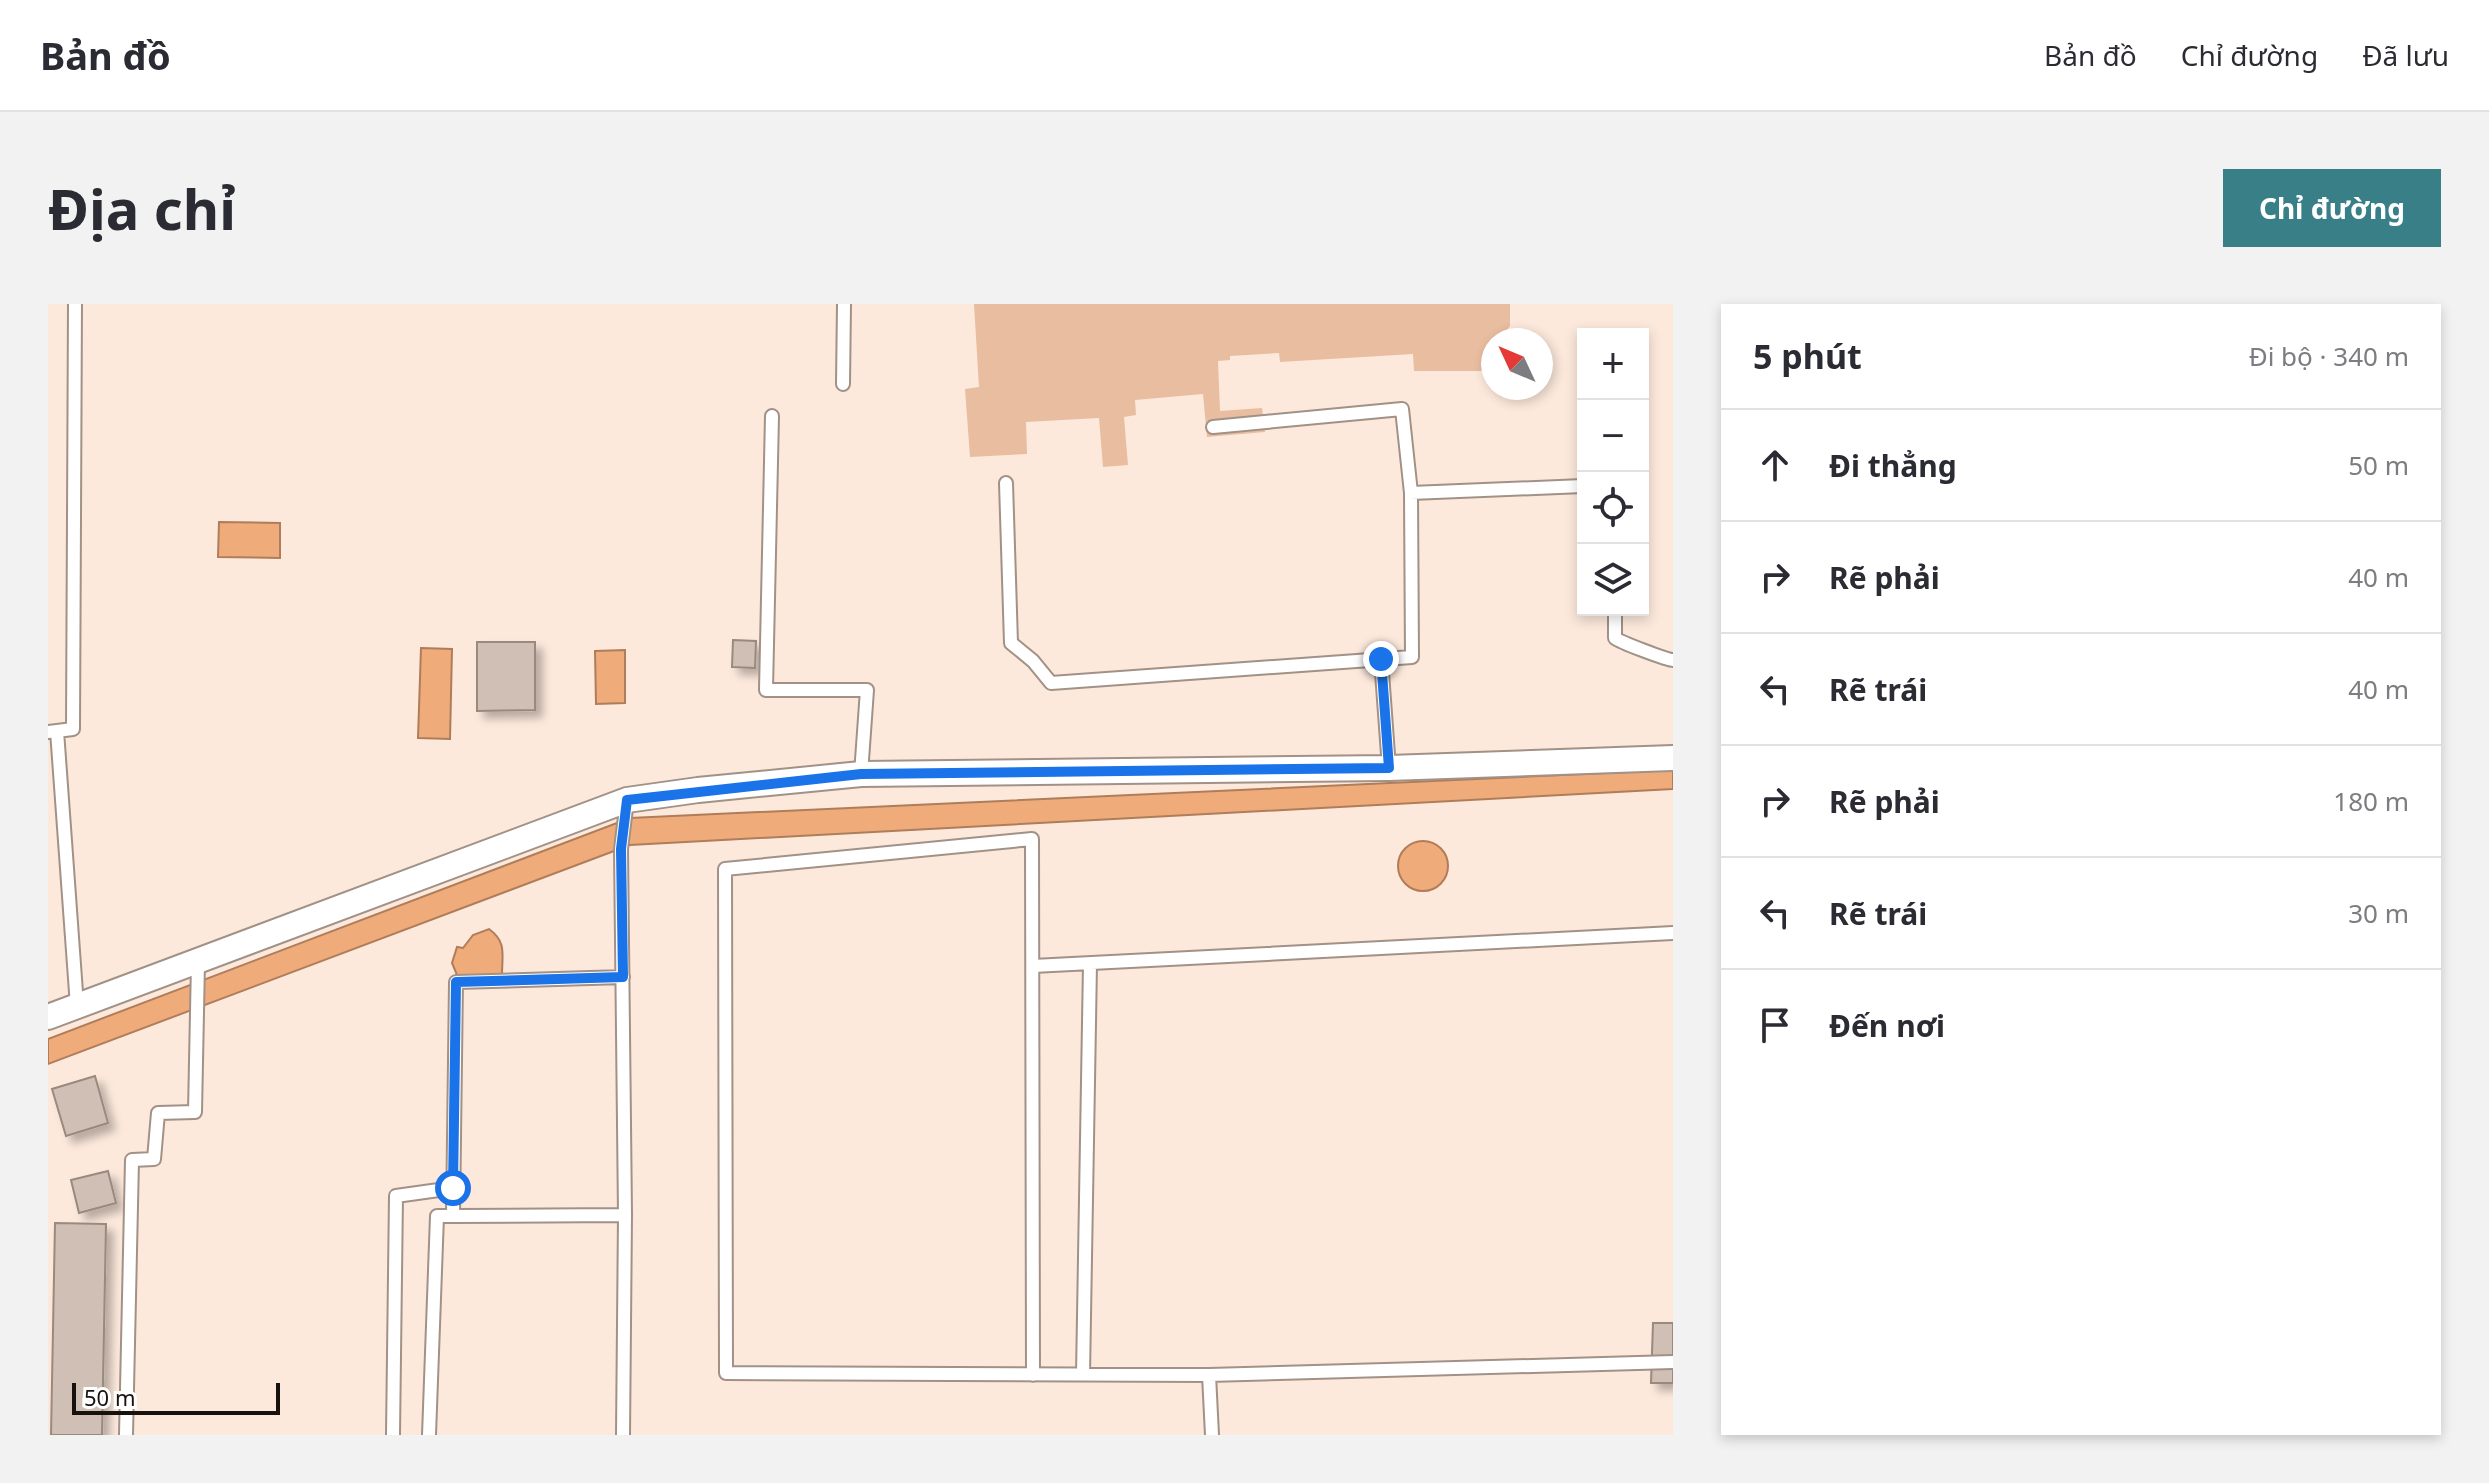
<!DOCTYPE html>
<html lang="vi">
<head>
<meta charset="utf-8">
<style>
	body { margin:0; font-family:"Noto Sans",sans-serif; background:#f2f2f3; color:#2b2b33 }
	.controls { position:absolute; right:24px; top:24px; display:grid; overflow:hidden; border-radius:0px; box-shadow:0 4px 12px #0003 }
	.controls button { width:72px; height:72px; display:grid; place-items:center; padding:0; border:0; border-bottom:2px solid #e1e1e2; background:#fff; color:#2b2b33; font:40px sans-serif }
	.compass { position:absolute; left:1433px; top:24px; width:72px; height:72px; border-radius:50%; background:#fff; box-shadow:0 4px 12px #0003; rotate:314deg }
	.scale { position:absolute; left:24px; bottom:20px; width:208px; box-sizing:border-box; padding-left:8px; border:4px solid #18120e; border-top:0; font-size:22px; line-height:28px; white-space:nowrap; color:#18120e; -webkit-text-stroke:6px #fff; paint-order:stroke }
	.stop { position:absolute; width:24px; height:24px; margin:-18px; border:6px solid #1a73e8; border-radius:50%; background:#fff }
	.stop.end { background:#1a73e8; border-color:#fff; box-shadow:0 2px 8px #0008 }
	.list { margin:0; padding:0; list-style:none }
	h2 { display:flex; justify-content:space-between; align-items:center; height:104px; margin:0; padding:0 32px; font-size:34px }
	h2 small { font-size:26px; font-weight:400; color:#7c7c81 }
	.list li { display:grid; grid-template-columns:52px 1fr auto; gap:24px; align-items:center; box-sizing:border-box; height:112px; padding:0 32px; border-top:2px solid #e1e1e2 }
	.list b { display:block; font-size:30px; white-space:nowrap }
	.list em { font-size:26px; font-style:normal; color:#7c7c81 }
	.icon { flex:none; width:44px; height:44px; fill:none; stroke:currentColor; stroke-width:2; stroke-linecap:round; stroke-linejoin:round }
	.map { position:relative; flex:none; width:1625px; height:1131px; overflow:hidden; border-radius:0px }
	header { display:flex; align-items:center; gap:48px; box-sizing:border-box; height:112px; padding:0 40px; background:#fff; border-bottom:2px solid #e1e1e2 }
	header strong { font-size:38px }
	nav { display:flex; gap:44px; margin-inline-start:auto; font-size:28px }
	.intro { display:flex; align-items:center; justify-content:space-between; box-sizing:border-box; height:192px; padding:0 48px }
	h1 { margin:0; font-size:56px }
	.button { padding:20px 36px; border-radius:0px; background:#387f88; color:#fff; font-size:28px; font-weight:700 }
	main { display:flex; gap:48px; padding:0 48px }
	aside { flex:1; background:#fff; border-radius:0px; box-shadow:0 4px 12px #0003 }
	.map>svg:first-child { display:block }
	.built { fill:#fde9dc; fill-rule:evenodd }
	.green { fill:#e9bda0 }
	.water { fill:#f0ab7b; stroke:#af7d5a; stroke-width:2 }
	.building { fill:#d0bfb4; stroke:#99897f; stroke-width:2; filter:url(#shadow) }
	.lines { fill:none; stroke-linecap:round; stroke-linejoin:round }
	.lane-casing { stroke:#a19186; stroke-width:16 }
	.street-casing { stroke:#a19186; stroke-width:28 }
	.lane { stroke:#fff; stroke-width:12 }
	.street { stroke:#fff; stroke-width:24 }
	.route { stroke:#1a73e8; stroke-width:10 }
</style>
</head>
<body>
<header>
<strong>Bản đồ</strong>
<nav><a>Bản đồ</a><a>Chỉ đường</a><a>Đã lưu</a></nav>
</header>
<div class="intro"><h1>Địa chỉ</h1><a class="button">Chỉ đường</a></div>
<main>
<div class="map">
<svg width="1625" height="1131" viewBox="0 0 1625 1131">
	<defs>
		<filter id="shadow"><feDropShadow dx="7" dy="7" stdDeviation="4" flood-color="#0004"/></filter>
	</defs>
	<rect width="100%" height="100%" fill="#fff8f3"/>
	<path class="built" d="M0,0H1625V1131H0ZM1535,30H1595V306H1535ZM1445,36H1493V84H1445Z"/>
	<path class="green" d="M926,0H1462V22L1451,36H1445V67H1366L1365,50L1232,58L1231,49L1182,52V56L1170,57L1172,107L1214,104L1217,128L1159,133L1155,90L1087,96L1088,111L1076,113L1080,161L1055,163L1051,114L978,118L979,150L922,153L917,85L931,83Z"/>
	<path class="water" d="M171,218L232,219V254L170,253Z
		M373,344L404,345L402,435L370,434Z
		M577,346V399L548,400L547,347Z
		M1625,466V485L582,541L0,760V735L582,514Z
		M1350 562a25 25 0 1 1 50 0a25 25 0 1 1-50 0Z
		M441,625C459,638 454,650 454,671H409L404,659L409,643L415,644L425,631Z"/>
	<path class="building" d="M685,336L708,337L707,364L684,363Z
		M429,338H487V406L429,407Z
		M47,772L60,819L18,832L4,785Z
		M60,867L68,899L31,909L23,876Z
		M7,919L58,920L54,1131H3Z
		M1605,1019H1625V1079H1603Z"/>
	<g class="lines">
		<g class="lane-casing">
			<path id="lane" d="M795,80L796,0
				M724,112L718,386H819L813,470
				M1165,123L1354,105L1363,189
				M958,179L963,339L985,357L1003,379L1364,353L1363,189L1535,182
				M1567,306V334C1572,338 1619,356 1625,356
				M1333,355L1341,464
				M9,427L29,702
				M0,428L25,425L27,0
				M985,662L1625,629
				M575,673L408,678L405,912L577,911
				M985,1071L984,535L677,565L678,1069L1161,1071L1625,1058
				M1035,1071L1042,660
				M1161,1071L1164,1131
				M78,1131L84,856L106,855L110,809L147,808L150,658
				M345,1131L348,892L405,884
				M381,1131L389,912H405
				M575,1131L577,911L573,545L579,496"/>
		</g>
		<g class="street-casing">
			<path id="street" d="M0,713L579,496L650,486L813,470L1341,464L1625,454"/>
		</g>
		<use href="#lane" class="lane"/>
		<use href="#street" class="street"/>
	</g>
	<g class="lines">
		<path class="route" d="M405,884L408,678L575,673L573,545L579,496L813,470L1341,464L1333,355"/>
	</g>
</svg>
<div class="controls">
<button>+</button>
<button>−</button>
<button><svg class="icon" aria-label="locate" viewBox="0 0 24 24"><circle cx="12" cy="12" r="6"/><path d="M12 2v4M12 18v4M2 12h4M18 12h4"/></svg></button>
<button><svg class="icon" aria-label="layers" viewBox="0 0 24 24"><path d="M12 4l9 5-9 5-9-5zM3 14l9 5 9-5"/></svg></button>
</div>
<svg class="compass" viewBox="-18 -18 36 36"><path d="M0-13l5 13h-10z" fill="#e53935"/><path d="M0 13l5-13h-10z" fill="#7c7c81"/></svg>
<div class="scale">50 m</div>
<div class="stop" style="left:405px;top:884px"></div>
<div class="stop end" style="left:1333px;top:355px"></div>
</div>
<aside>
<h2>5 phút<small>Đi bộ · 340 m</small></h2>
<ul class="list">
<li><svg class="icon" aria-label="ahead" viewBox="0 0 24 24"><path d="M12 20V5M6 11l6-6 6 6"/></svg><div><b>Đi thẳng</b></div><em>50 m</em></li>
<li><svg class="icon" aria-label="right" viewBox="0 0 24 24"><path d="M7 20v-9h11M14 6l5 5-5 5"/></svg><div><b>Rẽ phải</b></div><em>40 m</em></li>
<li><svg class="icon" aria-label="left" viewBox="0 0 24 24"><path d="M17 20v-9H6M10 6l-5 5 5 5"/></svg><div><b>Rẽ trái</b></div><em>40 m</em></li>
<li><svg class="icon" aria-label="right" viewBox="0 0 24 24"><path d="M7 20v-9h11M14 6l5 5-5 5"/></svg><div><b>Rẽ phải</b></div><em>180 m</em></li>
<li><svg class="icon" aria-label="left" viewBox="0 0 24 24"><path d="M17 20v-9H6M10 6l-5 5 5 5"/></svg><div><b>Rẽ trái</b></div><em>30 m</em></li>
<li><svg class="icon" aria-label="arrive" viewBox="0 0 24 24"><path d="M6 21V4h12l-3 4 3 4H6"/></svg><div><b>Đến nơi</b></div></li>
</ul>
</aside>
</main>
</body>
</html>
